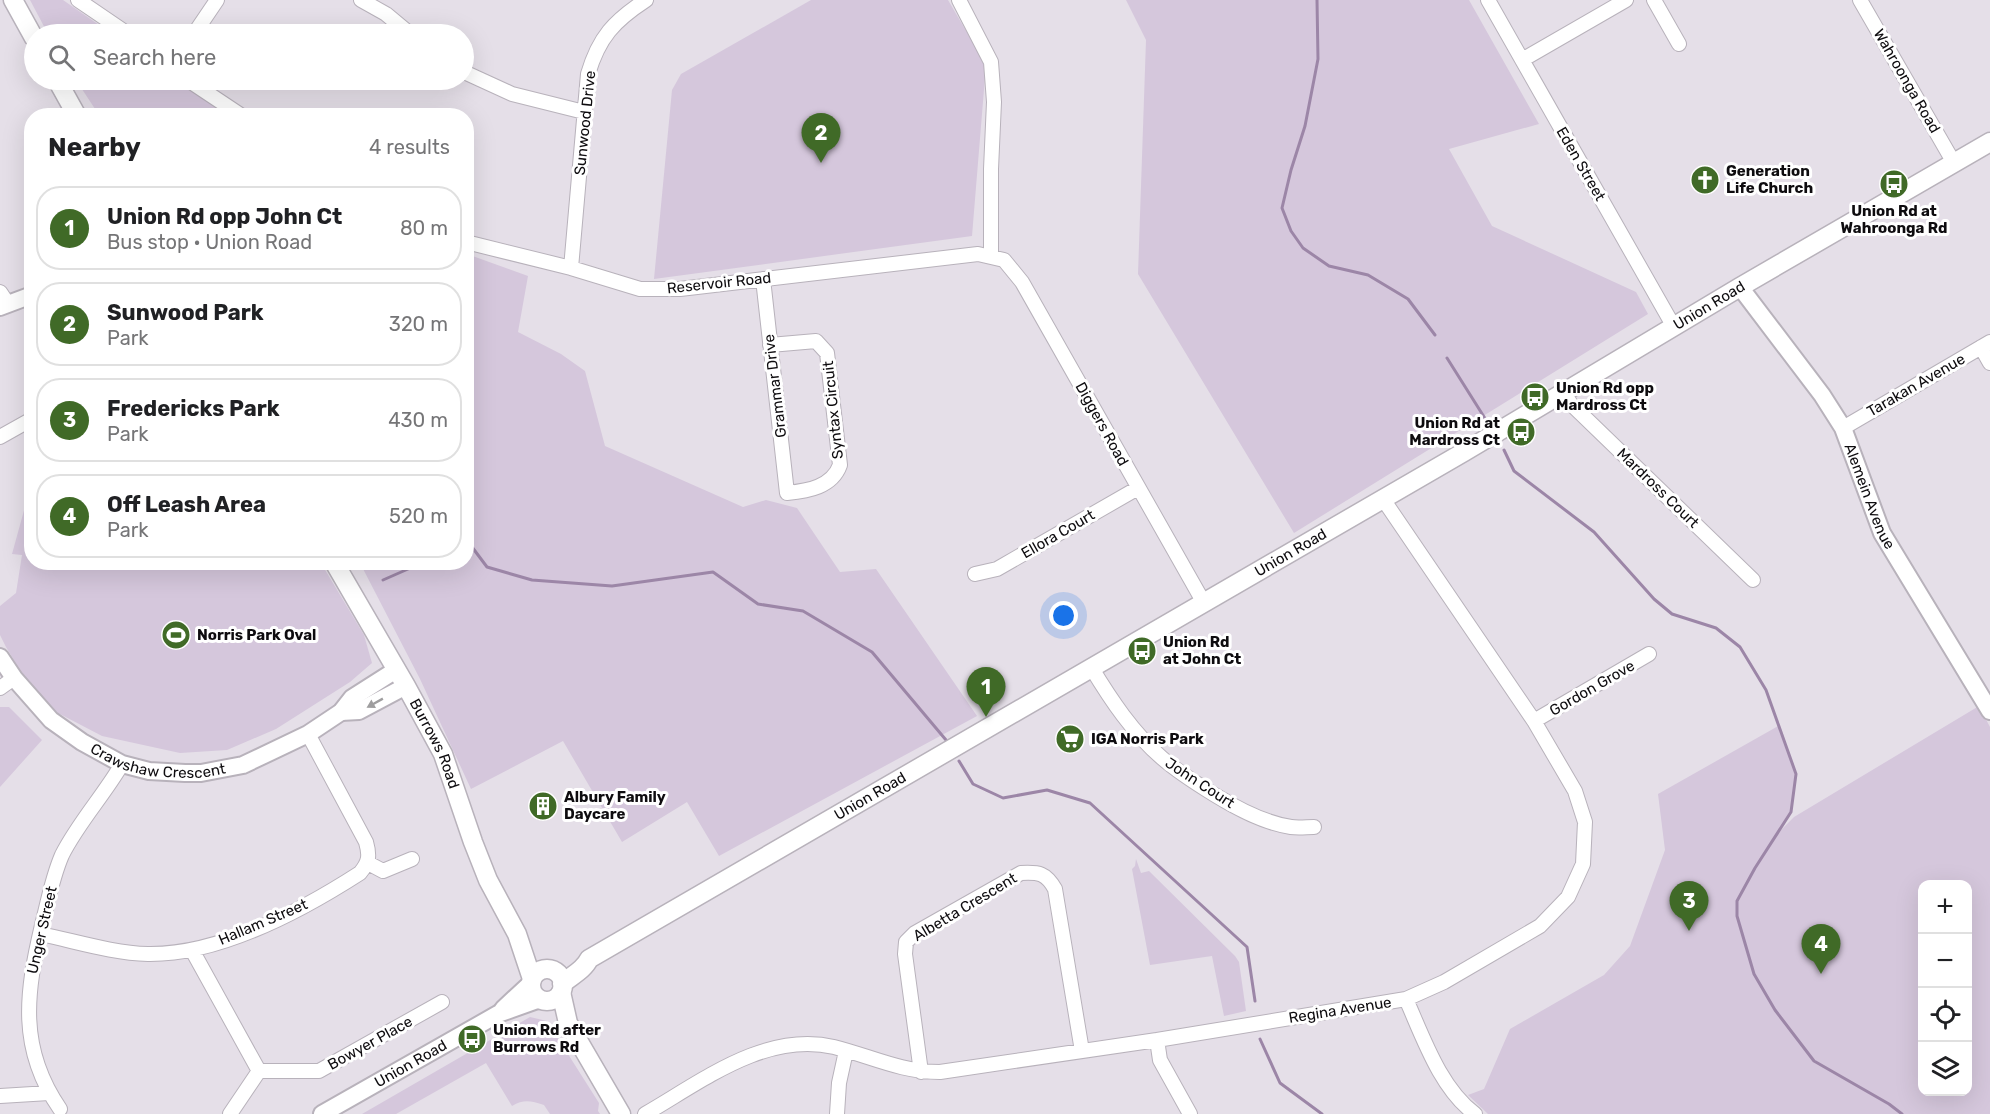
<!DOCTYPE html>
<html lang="en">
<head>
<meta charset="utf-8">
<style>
	body { margin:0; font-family:Rubik,sans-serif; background:#f2f2f2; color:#202124 }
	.controls { position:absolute; right:18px; bottom:18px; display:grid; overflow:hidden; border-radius:12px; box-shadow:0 6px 24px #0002 }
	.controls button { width:54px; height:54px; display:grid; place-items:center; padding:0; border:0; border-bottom:2px solid #e0e0e0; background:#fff; color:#202124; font:30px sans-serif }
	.you { position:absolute; left:1064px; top:616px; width:21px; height:21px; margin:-15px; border:4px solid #fff; border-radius:50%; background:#1a73e8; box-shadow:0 0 0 9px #1a73e833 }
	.badge { display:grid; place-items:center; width:39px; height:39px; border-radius:50%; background:#406a27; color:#fff; font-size:20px; font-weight:700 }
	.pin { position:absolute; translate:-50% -50px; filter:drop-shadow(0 2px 3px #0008) }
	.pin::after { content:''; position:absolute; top:32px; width:21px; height:18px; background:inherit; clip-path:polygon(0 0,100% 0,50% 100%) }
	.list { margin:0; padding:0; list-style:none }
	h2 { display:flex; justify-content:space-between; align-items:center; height:78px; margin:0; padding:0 24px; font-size:26px }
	h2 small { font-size:20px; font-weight:400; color:#757577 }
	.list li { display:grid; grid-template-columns:39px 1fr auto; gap:18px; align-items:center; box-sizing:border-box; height:84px; margin:0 12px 12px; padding:0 12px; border:2px solid #e0e0e0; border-radius:24px }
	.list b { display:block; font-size:22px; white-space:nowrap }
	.list p { margin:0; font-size:20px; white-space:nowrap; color:#757577 }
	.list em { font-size:20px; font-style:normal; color:#757577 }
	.icon { flex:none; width:33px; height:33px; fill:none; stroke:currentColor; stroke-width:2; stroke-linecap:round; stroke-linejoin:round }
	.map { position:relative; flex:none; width:1990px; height:1114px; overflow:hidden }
	.search { position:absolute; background:#fff; box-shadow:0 6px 24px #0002; left:24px; top:24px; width:450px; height:66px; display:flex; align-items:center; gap:15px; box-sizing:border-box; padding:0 21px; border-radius:33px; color:#757577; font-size:22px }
	.panel { position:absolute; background:#fff; box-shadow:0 6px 24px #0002; left:24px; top:108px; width:450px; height:462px; border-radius:24px }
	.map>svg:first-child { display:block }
	.green { fill:#d5c7dc; fill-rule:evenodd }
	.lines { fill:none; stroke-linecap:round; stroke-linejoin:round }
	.stream { stroke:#9c86a7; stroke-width:3 }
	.minor-casing { stroke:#b8b2bb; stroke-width:16 }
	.tertiary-casing { stroke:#b8b2bb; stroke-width:20 }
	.secondary-casing { stroke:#b8b2bb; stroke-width:21 }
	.minor { stroke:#fff; stroke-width:14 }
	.tertiary { stroke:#fff; stroke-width:16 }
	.secondary { stroke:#fff; stroke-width:18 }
	.oneway { fill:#9f9e9f }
	.labels { text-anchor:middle; stroke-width:6; stroke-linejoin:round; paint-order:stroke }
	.street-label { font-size:15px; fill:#0e0c0f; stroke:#fff }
	.poi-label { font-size:15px; font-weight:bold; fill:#0e0c0f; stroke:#fff; text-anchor:start }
</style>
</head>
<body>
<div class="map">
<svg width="1990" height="1114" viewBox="0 0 1990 1114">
	<rect width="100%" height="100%" fill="#e5dfe8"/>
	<path class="green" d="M30,0H63L112,34H48Z
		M811,0H948L986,65L972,236L654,279L672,90L681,74Z
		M1126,0H1469L1539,124L1449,149L1492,226L1636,292L1648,314L1294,533L1138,274L1146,40Z
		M76,80H178L232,115H99Z
		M467,254L528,276L518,332L561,354L585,371L605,446L743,507L766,500L797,508L840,572L876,569L977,716L719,856L687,802L622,842L563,741L471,789L420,679L360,563L466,562Z
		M31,485L32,562L321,563L364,635L372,663L350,682L276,729L227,750L180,753L102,736L58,713L41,697L25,679L6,647L0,635V606L16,593L22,555L12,554Z
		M1979,706L1990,727V1114H1488L1468,1095L1484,1089L1510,1029L1604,975L1630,946L1665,850L1658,794L1780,725L1796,774L1791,812L1779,832L1794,817ZM1922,884H1968V1092H1922Z
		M0,707H9L42,740L0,787Z
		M1136,859L1141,873L1149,871L1235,956L1239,962L1246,1011L1224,1016L1212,956L1150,965L1132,869L1135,866Z
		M530,1017L547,1021L599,1103L598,1111L600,1114H550L544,1105C531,1101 524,1099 512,1106L486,1063L396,1114H362Z"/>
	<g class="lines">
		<path class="stream" d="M1317,0L1318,59L1305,126L1291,170L1282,208L1291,231L1303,248L1329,266L1368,275L1408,299L1435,335
			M1447,358L1486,420
			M1504,450L1514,471L1594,532L1654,599L1672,614L1716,628L1740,647L1766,690L1796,774L1791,812L1755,868L1737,901V916L1754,974L1775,1010L1814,1061L1889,1104L1902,1114
			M466,544L469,543L487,567L532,580L612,586L713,572L758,604L803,611L872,652L946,740
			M383,580L424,562
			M959,761L973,784L1003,798L1047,790L1090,803L1247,947L1255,1001
			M1260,1039L1280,1083L1322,1114"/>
		<g class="minor-casing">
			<path id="minor" d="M78,0L128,34
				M361,0L386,14L410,34
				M959,0L991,62L994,102L991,169V256
				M1488,0L1674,327
				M1654,0L1679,44
				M1860,0L1954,163
				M194,34L217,0
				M1522,60L1626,0
				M464,72L512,94L584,112
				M188,80L242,116
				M466,242L571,268L640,289H680L978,254L1004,260L1022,282L1204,603
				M571,268L588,74C599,37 614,21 646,0
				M763,279L787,493C808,491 832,487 840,465L827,353L816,341L770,345
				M0,292L8,304
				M1981,347L1990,363
				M1564,393L1571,404L1753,580
				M1843,428L1990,342
				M0,437L32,419
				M975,574L997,569L1138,488
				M1091,667C1111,700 1133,733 1162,758C1178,772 1197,784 1215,795C1238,809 1264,823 1291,827C1298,828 1307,827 1314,827
				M0,688L14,678
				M1534,721L1649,654
				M368,863L383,871L412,859
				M40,934C75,941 112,953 148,954C220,955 301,911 360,873C369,862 370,856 366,842L308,734
				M192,950L259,1071H319L442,1002
				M1406,999C1423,1037 1440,1088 1475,1114
				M1157,1040L1160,1060L1190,1114
				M921,1072L905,954L906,942L915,933L1021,873C1039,872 1046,873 1055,889L1082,1051
				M0,1096L49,1093
				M60,1109C18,1048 26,993 42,925C48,902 52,878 62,855C78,823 104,795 122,764
				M230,1114L259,1071
				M645,1114C701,1082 765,1031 834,1047C870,1056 901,1072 940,1072L1157,1040L1406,999L1444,982L1540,926L1568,897L1583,864L1585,822L1575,791L1534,721L1383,499
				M837,1114L839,1083L846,1051"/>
		</g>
		<g class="tertiary-casing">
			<g id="tertiary">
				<path id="s1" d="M1740,287L1822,395L1843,428L1882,533L1990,711"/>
				<path d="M0,307L32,295"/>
				<path id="s2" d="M0,657L14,678L51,720L82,742L122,764L149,771L185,773H201L243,765L308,734L341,712L352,698L396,670"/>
				<path d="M341,712L359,711L406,686"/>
				<path d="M503,1009L531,983"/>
				<path id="s3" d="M322,1114L498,1014L540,999"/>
			</g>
		</g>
		<g class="secondary-casing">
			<g id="secondary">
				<path d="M13,0L34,38"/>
				<path d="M57,80L77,116"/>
				<path id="s4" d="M334,562L406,686L443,754L473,842L488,880L517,934L532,979"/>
				<circle cx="547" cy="985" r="16"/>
				<path id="s5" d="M562,984C571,976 584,970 589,959L1464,452L1740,287L1990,142"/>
				<path d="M561,992L568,1023L621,1114"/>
			</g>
		</g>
		<use href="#minor" class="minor"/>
		<use href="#tertiary" class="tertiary"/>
		<use href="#secondary" class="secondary"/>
	</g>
	<defs><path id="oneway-solid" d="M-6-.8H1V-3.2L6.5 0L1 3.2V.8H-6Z" transform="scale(1.5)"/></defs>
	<use class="oneway" href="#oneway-solid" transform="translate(375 703) rotate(151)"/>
	<defs>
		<g id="church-disc" transform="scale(1.5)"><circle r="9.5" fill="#406a27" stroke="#fff"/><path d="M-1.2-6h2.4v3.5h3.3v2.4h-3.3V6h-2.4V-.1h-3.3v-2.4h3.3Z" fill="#fff"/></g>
		<g id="bus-disc" transform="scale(1.5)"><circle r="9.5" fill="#406a27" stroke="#fff"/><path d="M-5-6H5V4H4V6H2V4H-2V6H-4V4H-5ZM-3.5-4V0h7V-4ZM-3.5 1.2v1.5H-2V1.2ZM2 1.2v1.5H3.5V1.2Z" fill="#fff"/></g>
		<g id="stadium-disc" transform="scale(1.5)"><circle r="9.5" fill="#406a27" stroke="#fff"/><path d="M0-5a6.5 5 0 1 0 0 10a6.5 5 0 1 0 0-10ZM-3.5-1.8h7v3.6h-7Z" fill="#fff"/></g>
		<g id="supermarket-disc" transform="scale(1.5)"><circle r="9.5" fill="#406a27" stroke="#fff"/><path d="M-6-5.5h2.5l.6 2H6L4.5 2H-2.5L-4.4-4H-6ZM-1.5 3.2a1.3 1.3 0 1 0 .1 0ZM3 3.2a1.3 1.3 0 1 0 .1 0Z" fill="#fff"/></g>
		<g id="building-disc" transform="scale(1.5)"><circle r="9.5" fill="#406a27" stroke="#fff"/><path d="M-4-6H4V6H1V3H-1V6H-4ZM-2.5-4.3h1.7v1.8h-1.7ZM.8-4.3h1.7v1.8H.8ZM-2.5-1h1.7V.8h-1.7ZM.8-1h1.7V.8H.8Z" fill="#fff"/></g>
	</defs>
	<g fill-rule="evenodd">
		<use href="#church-disc" x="1705" y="180"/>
		<use href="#bus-disc" x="1894" y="184"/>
		<use href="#bus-disc" x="1535" y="397"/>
		<use href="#bus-disc" x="1521" y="432"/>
		<use href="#stadium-disc" x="176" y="635"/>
		<use href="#bus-disc" x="1142" y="651"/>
		<use href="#supermarket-disc" x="1070" y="739"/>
		<use href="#building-disc" x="543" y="806"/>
		<use href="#bus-disc" x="472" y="1039"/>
	</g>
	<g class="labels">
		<g class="street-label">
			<text transform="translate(1907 81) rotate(60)" y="5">Wahroonga Road</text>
			<text transform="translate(585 123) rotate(-84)" y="5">Sunwood Drive</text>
			<text transform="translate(1581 164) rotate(60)" y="5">Eden Street</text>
			<text transform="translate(719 283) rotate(-6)" y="5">Reservoir Road</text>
			<text dy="5" stroke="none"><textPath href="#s5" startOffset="1334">Union Road</textPath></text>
			<text transform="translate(1916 385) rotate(-30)" y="5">Tarakan Avenue</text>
			<text transform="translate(775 386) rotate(-97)" y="5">Grammar Drive</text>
			<text transform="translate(833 410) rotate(-96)" y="5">Syntax Circuit</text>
			<text transform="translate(1102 424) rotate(61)" y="5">Diggers Road</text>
			<text transform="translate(1658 488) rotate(44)" y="5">Mardross Court</text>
			<text dy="5" stroke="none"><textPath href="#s1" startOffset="248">Alemein Avenue</textPath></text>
			<text transform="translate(1058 534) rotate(-30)" y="5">Ellora Court</text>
			<text dy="5" stroke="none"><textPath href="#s5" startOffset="848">Union Road</textPath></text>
			<text transform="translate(1592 688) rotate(-30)" y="5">Gordon Grove</text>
			<text dy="5" stroke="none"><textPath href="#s4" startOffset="208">Burrows Road</textPath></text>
			<text dy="5" stroke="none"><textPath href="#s2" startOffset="200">Crawshaw Crescent</textPath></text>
			<text transform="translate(1200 783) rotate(33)" y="5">John Court</text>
			<text dy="5" stroke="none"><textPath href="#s5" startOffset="362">Union Road</textPath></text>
			<text transform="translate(965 907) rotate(-31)" y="5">Albetta Crescent</text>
			<text transform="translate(263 922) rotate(-23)" y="5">Hallam Street</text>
			<text transform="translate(42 930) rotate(-77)" y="5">Unger Street</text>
			<text transform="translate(1340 1010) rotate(-9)" y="5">Regina Avenue</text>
			<text transform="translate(370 1043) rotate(-29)" y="5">Bowyer Place</text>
			<text dy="5" stroke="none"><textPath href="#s3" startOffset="102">Union Road</textPath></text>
		</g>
		<g class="poi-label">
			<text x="1726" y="176">Generation<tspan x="1726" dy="17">Life Church</tspan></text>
			<text x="1894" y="216" text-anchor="middle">Union Rd at<tspan x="1894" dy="17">Wahroonga Rd</tspan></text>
			<text x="1556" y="393">Union Rd opp<tspan x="1556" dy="17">Mardross Ct</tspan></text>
			<text x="1500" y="428" text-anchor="end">Union Rd at<tspan x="1500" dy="17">Mardross Ct</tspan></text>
			<text x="197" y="640">Norris Park Oval</text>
			<text x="1163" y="647">Union Rd<tspan x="1163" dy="17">at John Ct</tspan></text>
			<text x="1091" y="744">IGA Norris Park</text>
			<text x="564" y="802">Albury Family<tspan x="564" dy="17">Daycare</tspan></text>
			<text x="493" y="1035">Union Rd after<tspan x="493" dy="17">Burrows Rd</tspan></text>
		</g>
	</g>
</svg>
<div class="controls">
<button>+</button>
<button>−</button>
<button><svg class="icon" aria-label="locate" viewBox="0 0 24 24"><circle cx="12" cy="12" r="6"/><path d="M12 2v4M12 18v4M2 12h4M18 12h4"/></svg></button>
<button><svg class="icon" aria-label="layers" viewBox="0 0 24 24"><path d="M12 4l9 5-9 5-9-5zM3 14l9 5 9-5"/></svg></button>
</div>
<div class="you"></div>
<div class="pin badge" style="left:986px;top:717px">1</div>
<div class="pin badge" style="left:821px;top:163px">2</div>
<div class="pin badge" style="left:1689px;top:931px">3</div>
<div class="pin badge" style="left:1821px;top:974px">4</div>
<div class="search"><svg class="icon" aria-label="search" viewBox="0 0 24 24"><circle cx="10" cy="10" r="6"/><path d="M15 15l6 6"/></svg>Search here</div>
<section class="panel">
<h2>Nearby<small>4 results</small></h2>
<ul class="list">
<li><span class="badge">1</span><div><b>Union Rd opp John Ct</b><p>Bus stop · Union Road</p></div><em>80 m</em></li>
<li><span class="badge">2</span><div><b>Sunwood Park</b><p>Park</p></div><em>320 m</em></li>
<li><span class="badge">3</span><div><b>Fredericks Park</b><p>Park</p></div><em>430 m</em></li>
<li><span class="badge">4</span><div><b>Off Leash Area</b><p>Park</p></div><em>520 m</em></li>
</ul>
</section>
</div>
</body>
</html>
